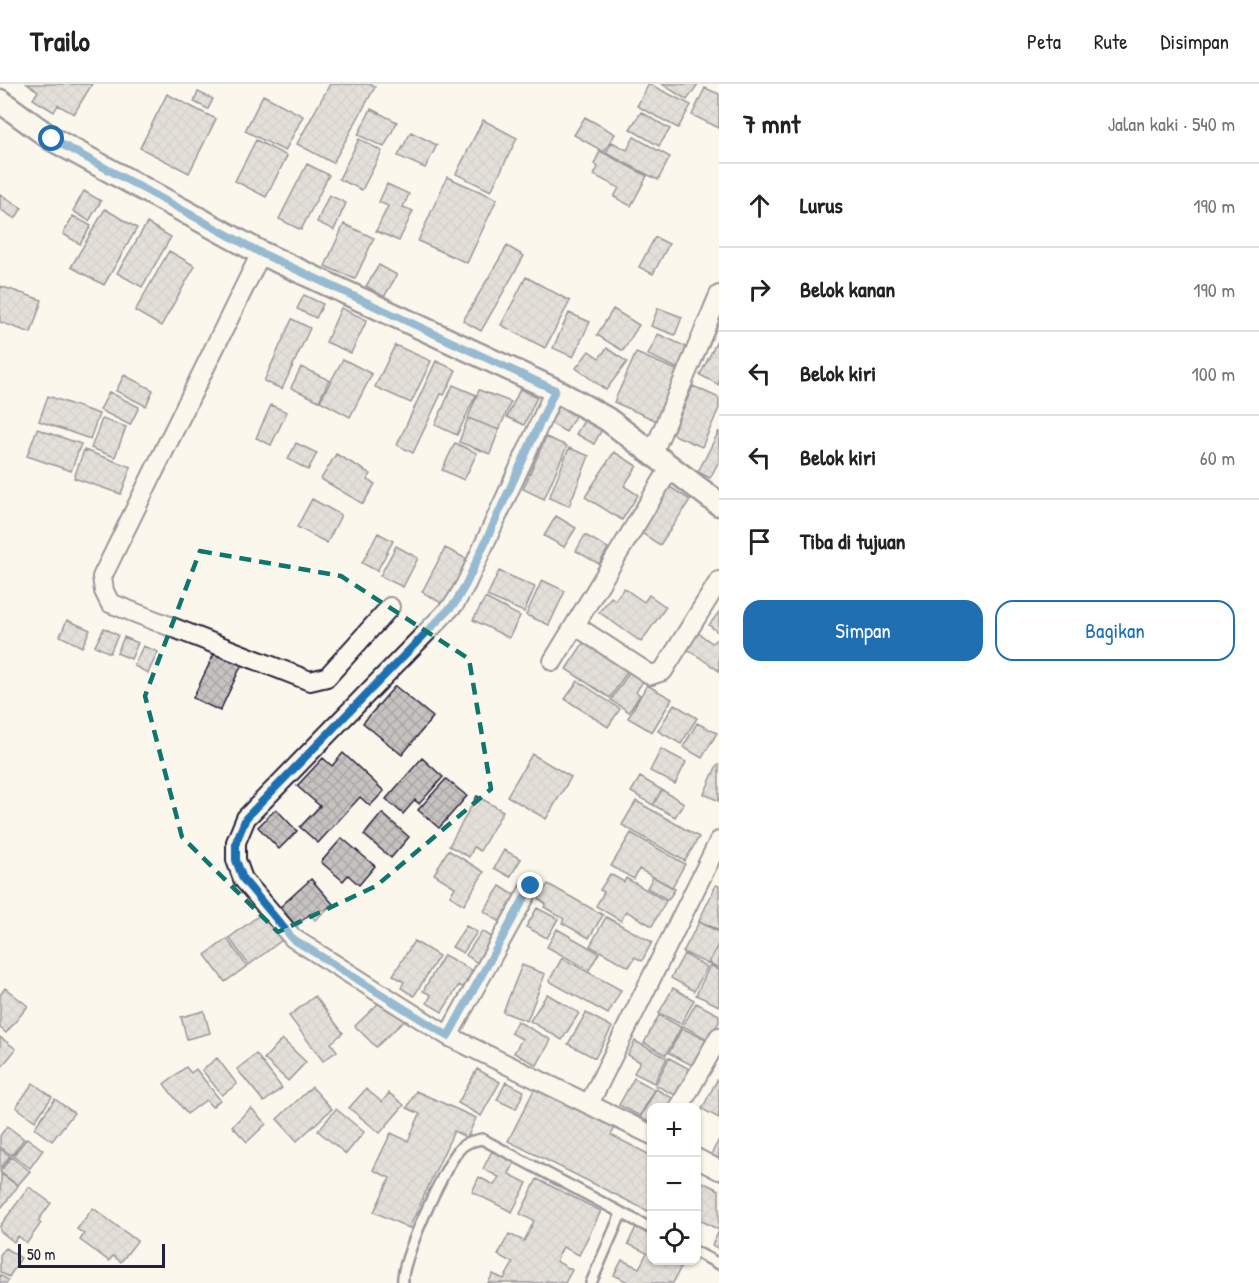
<!DOCTYPE html>
<html lang="id">
<head>
<meta charset="utf-8">
<style>
	body { margin:0; font-family:"Patrick Hand",sans-serif; background:#f6f6f6; color:#222 }
	.controls { position:absolute; right:18px; bottom:18px; display:grid; overflow:hidden; border-radius:12px; box-shadow:0 2px 4px #0004 }
	.controls button { width:54px; height:54px; display:grid; place-items:center; padding:0; border:0; border-bottom:2px solid #e0e0e0; background:#fff; color:#222; font:30px sans-serif }
	.scale { position:absolute; left:18px; bottom:15px; width:147px; box-sizing:border-box; padding-left:6px; border:3px solid #22223b; border-top:0; font-size:16px; line-height:21px; white-space:nowrap; color:#22223b; -webkit-text-stroke:4px #fbf7ec; paint-order:stroke }
	.stop { position:absolute; width:18px; height:18px; margin:-14px; border:4px solid #1f6fb2; border-radius:50%; background:#fff }
	.stop.end { background:#1f6fb2; border-color:#fff; box-shadow:0 2px 6px #0008 }
	.list { margin:0; padding:0; list-style:none }
	h2 { display:flex; justify-content:space-between; align-items:center; height:78px; margin:0; padding:0 24px; font-size:26px }
	h2 small { font-size:20px; font-weight:400; color:#767676 }
	.list li { display:grid; grid-template-columns:39px 1fr auto; gap:18px; align-items:center; box-sizing:border-box; height:84px; padding:0 24px; border-top:2px solid #e0e0e0 }
	.list b { display:block; font-size:22px; white-space:nowrap }
	.list em { font-size:20px; font-style:normal; color:#767676 }
	.actions { display:flex; gap:12px; padding:18px 24px }
	.actions a { flex:1; padding:14px 0; border:2px solid #1f6fb2; border-radius:18px; text-align:center; font-size:21px; color:#1f6fb2 }
	.actions .main { background:#1f6fb2; color:#fff }
	.icon { flex:none; width:33px; height:33px; fill:none; stroke:currentColor; stroke-width:2; stroke-linecap:round; stroke-linejoin:round }
	.map { position:relative; flex:none; width:719px; height:1199px; overflow:hidden }
	header { display:flex; align-items:center; gap:36px; box-sizing:border-box; height:84px; padding:0 30px; background:#fff; border-bottom:2px solid #e0e0e0 }
	header strong { font-size:28px }
	nav { display:flex; gap:33px; margin-inline-start:auto; font-size:21px }
	main { display:flex }
	aside { flex:1; background:#fff }
	.map>svg:first-child { display:block }
	.building { fill:url(#building-cross-hatch); stroke:#22223b; stroke-width:1.5 }
	.lines { fill:none; stroke-linecap:round; stroke-linejoin:round }
	.service-casing { stroke:#22223b; stroke-width:14 }
	.minor-casing { stroke:#22223b; stroke-width:22 }
	.tertiary-casing { stroke:#22223b; stroke-width:27 }
	.service { stroke:#fbf7ec; stroke-width:9 }
	.minor { stroke:#fbf7ec; stroke-width:18 }
	.tertiary { stroke:#fbf7ec; stroke-width:22 }
	.route { stroke:#1f6fb2; stroke-width:8 }
	.marked { fill:none; stroke:#0f766e; stroke-width:4.5; stroke-dasharray:12 8; stroke-linejoin:round }
</style>
</head>
<body>
<header>
<strong>Trailo</strong>
<nav><a>Peta</a><a>Rute</a><a>Disimpan</a></nav>
</header>
<main>
<div class="map">
<svg width="719" height="1199" viewBox="0 0 719 1199">
	<defs>
		<pattern id="building-cross-hatch" width="8" height="8" patternUnits="userSpaceOnUse" patternTransform="scale(1.5)"><rect width="8" height="8" fill="#c6c2c0"/><path d="M0 0l8 8M0 8l8-8" fill="none" stroke="#aaa6a6"/></pattern>
	</defs>
	<rect width="100%" height="100%" fill="#fbf7ec"/>
	<filter id="ink" filterUnits="userSpaceOnUse"><feTurbulence type="fractalNoise" baseFrequency=".0167" numOctaves="2"/><feDisplacementMap in="SourceGraphic" scale="12" xChannelSelector="R" yChannelSelector="G"/><feConvolveMatrix kernelMatrix="1 2 1 2 8 2 1 2 1" color-interpolation-filters="sRGB"/></filter>
	<g filter="url(#ink)">
		<path class="building" d="M27,0H92L74,30L58,21L54,28L33,15L38,7Z
			M330,0H370L375,3L333,79L297,60Z
			M649,0L691,21L678,44L637,22Z
			M662,0H698L687,16Z
			M705,4L719,10V44L692,31Z
			M198,8L213,15L208,25L194,18Z
			M167,10L216,35L189,89L140,64Z
			M263,11L303,32L285,67L245,47Z
			M371,25L397,38L384,63L358,51Z
			M641,28L670,45L659,62L630,45Z
			M585,33L615,50L604,68L574,51Z
			M483,36L517,54L491,107L456,90Z
			M411,48L437,61L425,84L398,72Z
			M634,53L670,73L658,96L606,69L612,58L627,66Z
			M359,55L382,67L362,106L339,95Z
			M256,56L287,72L266,113L235,97Z
			M600,67L647,92L631,122L614,113L619,104L594,91L598,83L594,80Z
			M307,80L329,91L301,146L279,135Z
			M447,93L497,115L467,179L418,157Z
			M387,100L409,110L403,123L413,127L399,157L376,147L388,122L379,118Z
			M84,107L101,117L89,137L73,127Z
			M0,110L22,124L15,135L0,125Z
			M329,111L346,119L334,146L317,138Z
			M105,125L137,144L104,201L71,183Z
			M73,132L91,142L80,160L63,150Z
			M147,139L171,153L142,203L117,189Z
			M344,140L374,154L355,195L325,182Z
			M655,153L669,160L653,190L639,183Z
			M507,162L524,172L481,247L463,237Z
			M169,167L195,182L161,242L135,227Z
			M379,181L397,191L384,213L366,202Z
			M526,193L570,217L545,264L501,241Z
			M0,202L42,216L31,249L0,238Z
			M304,211L323,220L316,234L297,225Z
			M341,224L367,236L351,269L326,258Z
			M658,224L682,233L675,251L651,242Z
			M613,225L639,241L623,267L597,251Z
			M569,229L590,238L573,273L553,264Z
			M292,235L310,244L282,305L264,297Z
			M658,250L689,264L679,285L648,271Z
			M719,253V301L700,291Z
			M395,261L431,277L411,319L375,303Z
			M607,264L627,278L606,306L576,284L589,267L599,274Z
			M636,269L679,287L657,337L614,318Z
			M343,275L372,290L350,333L320,317Z
			M436,277L456,286L444,311L441,310L413,369L397,361Z
			M301,283L329,296L319,317L291,304Z
			M124,291L153,306L146,322L116,307Z
			M453,301L476,311L457,351L435,341Z
			M693,302L719,314V324L702,363L672,350Z
			M520,305L537,313L524,341L507,333Z
			M479,306L511,318L499,346L468,334Z
			M109,308L139,323L130,341L100,326Z
			M48,312L99,330L90,355L39,337Z
			M562,318L578,327L566,348L550,339Z
			M271,321L287,328L271,361L256,354Z
			M588,330L605,340L594,360L576,350Z
			M468,334L499,346L490,370L459,358Z
			M102,335L126,343L115,373L91,364Z
			M37,345L81,360L71,387L27,372Z
			M719,347V377L710,394L698,388Z
			M546,353L567,362L544,415L523,405Z
			M296,359L317,369L308,386L288,375Z
			M455,359L477,369L464,396L442,386Z
			M569,364L589,372L569,422L549,414Z
			M84,366L131,383L121,410L74,394Z
			M614,368L637,382L624,402L638,411L622,436L585,413Z
			M336,370L371,390L367,396L375,400L363,420L321,395Z
			M667,401L690,416L660,461L637,446Z
			M312,415L341,431L327,459L297,443Z
			M556,432L576,444L564,463L544,452Z
			M378,449L393,457L377,487L362,479Z
			M585,451L608,464L599,480L576,467Z
			M396,462L418,474L403,503L380,492Z
			M445,464L469,476L445,521L422,508Z
			M499,487L535,503L524,528L487,512Z
			M542,496L565,507L549,541L526,531Z
			M624,504L644,518L649,511L666,523L641,558L599,528L611,513L615,516Z
			M485,514L520,532L509,554L473,536Z
			M719,528V549L709,541Z
			M67,536L90,546L82,563L60,552Z
			M104,544L118,551L110,569L95,562Z
			M693,545L712,559L719,553V587L682,561Z
			M124,553L138,559L131,575L117,569Z
			M586,555L630,583L610,614L566,585Z
			M143,562L158,568L148,589L134,582Z
			M215,568L242,580L220,627L193,614Z
			M630,587L644,596L636,608L640,611L629,628L611,616Z
			M578,597L620,625L608,643L565,615Z
			M647,601L672,615L652,648L628,634Z
			M395,602L433,633L402,671L363,639Z
			M674,620L697,634L681,660L658,647Z
			M697,639L717,649L702,674L683,663Z
			M661,665L686,678L675,700L650,687Z
			M343,669L384,707L370,722L360,713L318,759L300,743L320,722L297,702L323,674L332,682Z
			M532,670L571,693L546,735L507,712Z
			M422,674L443,693L419,720L415,716L403,730L386,715Z
			M717,681H719V717L704,710Z
			M640,693L662,706L653,721L631,708Z
			M446,695L467,712L439,744L418,726Z
			M662,706L684,719L675,733L653,721Z
			M477,712L503,727L480,767L474,763L469,773L449,762Z
			M636,717L699,753L685,777L622,741Z
			M276,725L297,747L279,765L258,743Z
			M382,729L409,753L391,774L364,751Z
			M631,749L685,780L672,803L639,785L634,795L611,782Z
			M342,754L375,782L359,801L348,791L343,797L321,778Z
			M448,766L484,788L464,821L450,812L455,803L434,790Z
			M504,766L521,775L510,793L494,784Z
			M610,790L624,798L626,794L666,817L652,842L626,827L621,837L596,822L604,808L600,806Z
			M653,793L675,805L668,816L647,804Z
			M311,795L333,820L315,836L310,830L296,843L279,824Z
			M548,800L603,831L589,854L562,839L564,835L544,823L546,820L539,815Z
			M716,801L719,802V846L699,837Z
			M500,802L516,812L500,838L484,827Z
			M537,824L558,835L547,854L526,843Z
			M262,829L282,856L249,881L229,854Z
			M606,833L652,858L642,877L635,873L629,883L590,862Z
			M699,838L719,848V858L708,880L683,868Z
			M466,842L477,848L463,869L452,863Z
			M557,845L599,869L589,886L547,863Z
			M482,847L498,857L482,882L466,871Z
			M227,855L247,882L225,898L205,871Z
			M414,857L439,872L414,912L401,904L404,898L393,891Z
			M719,858V884L709,879Z
			M684,870L707,883L694,907L671,894Z
			M444,871L477,889L467,906L459,901L442,928L427,919L431,911L423,907Z
			M562,874L621,906L608,930L549,897Z
			M522,881L545,890L527,937L503,928Z
			M710,881L719,886V922L696,911Z
			M5,904L28,922L6,949L0,944V911Z
			M673,904L694,916L681,940L659,929Z
			M547,910L579,929L562,956L530,937Z
			M315,912L343,949L331,959L337,967L323,977L289,932Z
			M383,915L404,937L376,963L355,942Z
			M696,919L719,931V938L709,956L683,942Z
			M204,927L210,949L187,955L181,933Z
			M586,929L612,943L595,974L568,960Z
			M659,931L681,943L666,971L644,959Z
			M517,937L551,956L537,981L514,969L522,955L511,949Z
			M682,944L712,959L699,985L669,969Z
			M0,953L16,965L0,985Z
			M282,955L306,978L288,997L264,975Z
			M635,957L667,974L654,999L634,989L640,978L628,971Z
			M256,970L282,1004L264,1018L237,985Z
			M217,974L237,1000L222,1011L202,986Z
			M669,974L695,988L681,1014L655,1001Z
			M186,983L191,989L196,985L220,1016L212,1023L206,1016L187,1030L164,1000Z
			M477,985L500,998L481,1032L458,1019Z
			M634,994L654,1005L640,1032L619,1021Z
			M717,996L719,997V1034L702,1025Z
			M506,998L524,1007L516,1025L497,1016Z
			M33,999L52,1013L35,1037L16,1023Z
			M537,1000L617,1040L611,1051L650,1071L652,1069V1129L508,1057Z
			M312,1003L332,1025L297,1057L277,1035Z
			M366,1005L382,1018L389,1009L404,1021L380,1049L349,1024Z
			M656,1005L674,1015L669,1024H652V1040L640,1034Z
			M416,1007L476,1034L467,1054L454,1047L409,1144L374,1128L390,1094L373,1086L391,1049L408,1057L420,1030L407,1024Z
			M55,1015L74,1029L52,1057L34,1044Z
			M251,1024L266,1040L247,1058L232,1042Z
			M336,1025L364,1048L346,1070L318,1047Z
			M7,1042L24,1055L12,1071L0,1063V1052Z
			M27,1054L43,1066L30,1084L13,1072Z
			M719,1056V1079L709,1074Z
			M0,1065L10,1072L0,1085Z
			M492,1067L515,1078L509,1090L527,1099L512,1128L472,1108L479,1093L494,1101L499,1093L483,1085Z
			M11,1073L30,1087L18,1101L0,1088Z
			M1,1090L18,1102L2,1123L0,1122Z
			M537,1095L601,1127L579,1171L563,1163L556,1177L572,1186L565,1199L546,1197L545,1199H488L493,1190L504,1195L513,1179L498,1171L509,1150L524,1157L534,1137L520,1130Z
			M696,1095L719,1106V1146L696,1134Z
			M29,1103L51,1119L38,1137L41,1139L27,1159L18,1152L14,1158L0,1147V1142Z
			M93,1124L137,1157L121,1178L113,1172L109,1177L80,1156L84,1150L77,1145Z
			M636,1143L652,1150V1176H684L673,1199H630L614,1191L622,1176L639,1184L647,1169L628,1160Z
			M719,1147V1165L712,1161Z
			M5,1164L21,1174L9,1193L0,1188V1171Z
			M0,1191L8,1196L7,1199H0Z"/>
		<g class="lines">
			<g class="service-casing">
				<path id="service" d="M696,1168L719,1180
					M403,1199C399,1180 444,1084 458,1067C465,1058 472,1057 482,1055L652,1145
					M591,1199L621,1130"/>
			</g>
			<g class="minor-casing">
				<path id="minor" d="M261,169L102,493L104,507L110,519L310,597L327,593L390,523
					M555,306L466,500L455,519L246,734L236,758V776L243,795L293,854L448,952L652,1051
					M653,369L719,211
					M576,542L651,591L663,587L719,497
					M553,577L670,384
					M448,952L531,802
					M589,1020L719,757
					M679,1024L719,953
					M696,1074L719,1086"/>
			</g>
			<g class="tertiary-casing">
				<path id="tertiary" d="M0,17L52,55L261,169L555,306L607,335L719,420"/>
			</g>
			<use href="#service" class="service"/>
			<use href="#minor" class="minor"/>
			<use href="#tertiary" class="tertiary"/>
		</g>
	</g>
	<g class="lines" filter="url(#ink)">
		<path class="route" d="M52,55L261,169L555,306L466,500L455,519L246,734L236,758V776L243,795L293,855L448,952L531,802"/>
	</g>
	<path d="M0 0H719V1199H0ZM200,467L341,492L469,575L491,705L376,802L278,848L182,753L145,612Z" fill="#fbf7ec" fill-opacity=".55" fill-rule="evenodd"/>
	<path class="marked" d="M200,467L341,492L469,575L491,705L376,802L278,848L182,753L145,612Z"/>
</svg>
<div class="controls">
<button>+</button>
<button>−</button>
<button><svg class="icon" aria-label="locate" viewBox="0 0 24 24"><circle cx="12" cy="12" r="6"/><path d="M12 2v4M12 18v4M2 12h4M18 12h4"/></svg></button>
</div>
<div class="scale">50 m</div>
<div class="stop" style="left:52px;top:55px"></div>
<div class="stop end" style="left:531px;top:802px"></div>
</div>
<aside>
<h2>7 mnt<small>Jalan kaki · 540 m</small></h2>
<ul class="list">
<li><svg class="icon" aria-label="ahead" viewBox="0 0 24 24"><path d="M12 20V5M6 11l6-6 6 6"/></svg><div><b>Lurus</b></div><em>190 m</em></li>
<li><svg class="icon" aria-label="right" viewBox="0 0 24 24"><path d="M7 20v-9h11M14 6l5 5-5 5"/></svg><div><b>Belok kanan</b></div><em>190 m</em></li>
<li><svg class="icon" aria-label="left" viewBox="0 0 24 24"><path d="M17 20v-9H6M10 6l-5 5 5 5"/></svg><div><b>Belok kiri</b></div><em>100 m</em></li>
<li><svg class="icon" aria-label="left" viewBox="0 0 24 24"><path d="M17 20v-9H6M10 6l-5 5 5 5"/></svg><div><b>Belok kiri</b></div><em>60 m</em></li>
<li><svg class="icon" aria-label="arrive" viewBox="0 0 24 24"><path d="M6 21V4h12l-3 4 3 4H6"/></svg><div><b>Tiba di tujuan</b></div></li>
</ul>
<div class="actions"><a class="main">Simpan</a><a>Bagikan</a></div>
</aside>
</main>
</body>
</html>
